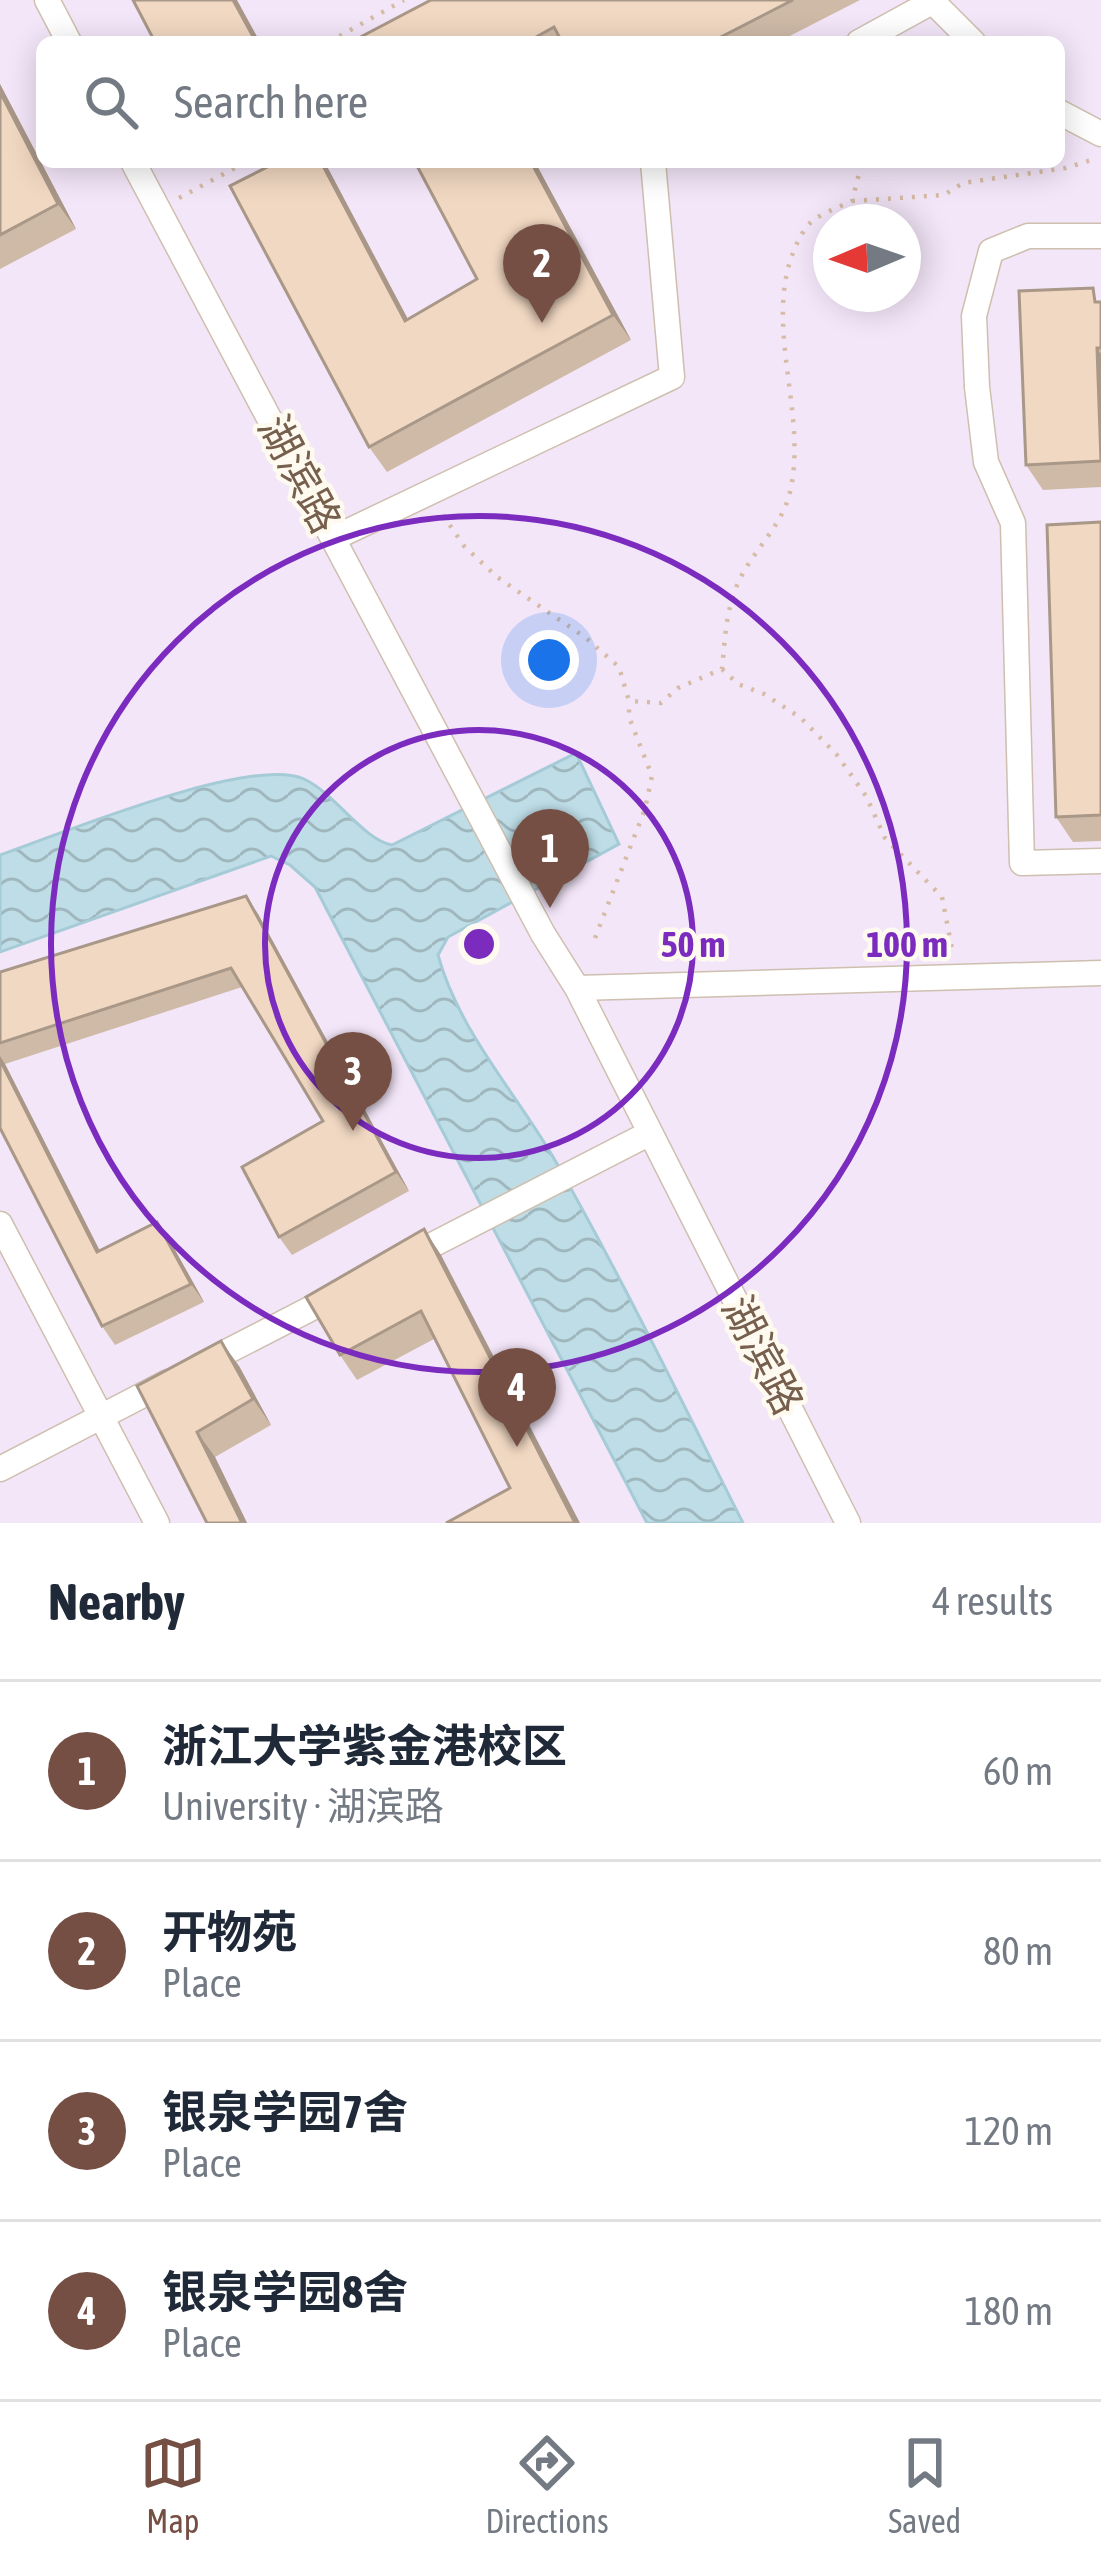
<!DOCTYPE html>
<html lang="en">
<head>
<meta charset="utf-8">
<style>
	body { margin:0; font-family:"Asap Condensed","Noto Sans SC",sans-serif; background:#f6f6f7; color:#1f2937 }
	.compass { position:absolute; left:813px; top:204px; width:108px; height:108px; border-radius:50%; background:#fff; box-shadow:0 6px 30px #0003; rotate:268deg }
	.you { position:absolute; left:549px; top:660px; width:42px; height:42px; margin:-30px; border:9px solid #fff; border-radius:50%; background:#1a73e8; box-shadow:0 0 0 18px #1a73e833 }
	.badge { display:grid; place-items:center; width:78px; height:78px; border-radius:50%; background:#764f44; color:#fff; font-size:39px; font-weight:700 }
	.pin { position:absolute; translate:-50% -99px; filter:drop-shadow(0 3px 6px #0008) }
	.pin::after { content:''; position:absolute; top:63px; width:42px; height:36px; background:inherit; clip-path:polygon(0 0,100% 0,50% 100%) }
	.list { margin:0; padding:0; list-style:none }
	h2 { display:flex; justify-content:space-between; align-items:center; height:156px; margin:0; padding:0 48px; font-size:51px }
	h2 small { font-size:39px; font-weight:400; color:#747a83 }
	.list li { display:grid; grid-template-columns:78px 1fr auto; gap:36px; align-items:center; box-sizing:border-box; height:180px; padding:0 48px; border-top:3px solid #e0e1e3 }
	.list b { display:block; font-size:45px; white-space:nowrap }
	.list p { margin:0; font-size:39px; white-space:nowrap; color:#747a83 }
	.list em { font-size:39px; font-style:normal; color:#747a83 }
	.icon { flex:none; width:66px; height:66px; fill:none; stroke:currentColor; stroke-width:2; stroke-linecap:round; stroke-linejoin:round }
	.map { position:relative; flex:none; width:1101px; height:1523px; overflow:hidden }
	.search { position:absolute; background:#fff; box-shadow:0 6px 30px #0003; left:36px; right:36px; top:36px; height:132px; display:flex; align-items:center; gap:30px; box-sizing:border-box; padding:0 42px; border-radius:18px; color:#747a83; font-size:45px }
	.sheet { height:876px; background:#fff }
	nav { display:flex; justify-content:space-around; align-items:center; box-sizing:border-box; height:168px; border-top:3px solid #e0e1e3; background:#fff; font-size:33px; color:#747a83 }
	nav a { display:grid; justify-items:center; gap:6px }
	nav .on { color:#764f44 }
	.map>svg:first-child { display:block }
	.education { fill:#f3e6f9; fill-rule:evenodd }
	.water { fill:url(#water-waves); stroke:#a5cbd7; stroke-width:3 }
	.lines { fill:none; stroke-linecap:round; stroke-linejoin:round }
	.street-casing { stroke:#cebfaf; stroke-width:27 }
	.path { stroke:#d6bca5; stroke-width:4.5; stroke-dasharray:3 9; stroke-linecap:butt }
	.street { stroke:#fff; stroke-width:24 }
	.wall { fill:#cfbaa7 }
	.shaded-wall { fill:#a99788 }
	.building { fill:#f1d8c2; stroke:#a99788; stroke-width:3 }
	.ring { fill:none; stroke:#7b2cbf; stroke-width:6 }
	.labels { text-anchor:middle; stroke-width:9; stroke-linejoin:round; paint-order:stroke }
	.street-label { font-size:42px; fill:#775f4d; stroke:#fefaf0 }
	.centre { fill:#7b2cbf; stroke:#fefaf0; stroke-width:6 }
	.ring-label { font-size:36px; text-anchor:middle; font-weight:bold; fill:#7b2cbf; stroke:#fefaf0; stroke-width:9; stroke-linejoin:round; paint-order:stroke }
</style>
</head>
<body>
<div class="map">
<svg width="1101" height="1523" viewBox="0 0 1101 1523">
	<defs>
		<pattern id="water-waves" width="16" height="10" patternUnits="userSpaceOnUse" patternTransform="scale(3)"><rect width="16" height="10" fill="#bedde6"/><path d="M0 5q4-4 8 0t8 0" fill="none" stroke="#9fb6bd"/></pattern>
	</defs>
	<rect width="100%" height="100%" fill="#fcf6ea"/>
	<path class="education" d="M0,0H1101V1523H0ZM42,42H1059V162H42ZM831,222H903V294H831Z"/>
	<path class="water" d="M576,753L619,844L448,937L438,955C459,1032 517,1094 556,1162C623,1280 682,1402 743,1523H647L315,887L290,865L271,856L0,952V855C61,834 250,755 304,779C336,794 362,839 392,845Z"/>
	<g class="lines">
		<g class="street-casing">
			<path id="street" d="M47,0L69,42
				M931,0L973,42
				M859,42L932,2
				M1059,112L1101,134
				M133,162L543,934L577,988L848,1523
				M1101,236H1028L991,251L974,316L977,387L986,462L1013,523L1022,863L1101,861
				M334,538L672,377L653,162
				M577,988L1101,973
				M0,1224L157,1523
				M407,1258L650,1133
				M199,1366L339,1294
				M0,1469L168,1382"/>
		</g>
		<path class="path" d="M329,42L404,0
			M179,198L246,162
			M852,201L944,195L963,183L1066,168L1091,160
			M443,515L464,546L497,577L586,638L619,667L629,701L661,703L678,688L722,669C725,639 726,606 740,579C755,548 782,526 790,492C810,407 754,309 805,229C813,216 837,208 852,201L862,162
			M722,669L738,684L764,694L801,718L837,755L866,796L885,838L942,897L952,949
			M595,938L645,809L652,776L629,717V701"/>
		<use href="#street" class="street"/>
	</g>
	<path class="wall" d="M431,0H860L778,42H351Z
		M0,84L76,229L0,269Z
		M277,162H324L408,319L477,279L415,162H535L631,340L387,472L369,447Z
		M1101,300V487L1043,490L1026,465Z
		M1101,522V841L1073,842L1056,817Z
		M258,914L409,1191L292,1255L279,1237L323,1121L242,987L5,1064L100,1251L157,1222L170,1241L204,1302L115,1345L102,1326L0,1128V972Z
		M441,1255L510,1488L434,1339L357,1380L340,1355Z
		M239,1366L271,1425L215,1457L247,1523H207L137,1386Z"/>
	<path class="shaded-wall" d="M233,0H237L260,42H256Z
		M0,84L76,229L58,204L0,92Z
		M321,162H324L329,170L422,346L405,321Z
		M531,162H535L631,340L613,315Z
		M1097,348L1101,354V462Z
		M246,896L258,914L409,1191L396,1172Z
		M0,1056L5,1064L110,1271L97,1252L0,1060Z
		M157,1222L170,1241L204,1302L191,1284Z
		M424,1229L441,1255L580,1523H575Z
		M221,1341L239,1366L271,1425L253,1399Z
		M197,1432L215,1457L247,1523H242Z"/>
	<path class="building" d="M133,0H233L256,42H155Z
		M431,0H793L711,42H562L554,27L527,42H351Z
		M0,92L58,204L0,235Z
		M277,162H321L405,321L477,279L415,162H531L613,315L369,447L230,186Z
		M1093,288L1095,302H1101V348H1097L1101,461L1026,465L1019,291Z
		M1101,522V815L1056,817L1047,525Z
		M246,896L396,1172L279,1237L242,1167L323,1121L231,968L0,1043V972Z
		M0,1060L97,1252L157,1222L191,1284L102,1326L0,1128Z
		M424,1229L575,1523H446L510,1488L421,1311L340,1355L306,1297Z
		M221,1341L253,1399L197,1432L242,1523H207L137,1386Z"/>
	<g class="ring">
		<circle cx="479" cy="944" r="214"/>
		<circle cx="479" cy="944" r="428"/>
	</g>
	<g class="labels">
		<g class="street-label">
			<text transform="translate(300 474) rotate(62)" y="15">湖滨路</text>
			<text transform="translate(763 1355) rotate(63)" y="15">湖滨路</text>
		</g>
	</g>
	<circle cx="479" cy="944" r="18" class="centre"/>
	<g class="ring-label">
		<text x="693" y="957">50 m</text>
		<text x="907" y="957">100 m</text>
	</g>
</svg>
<svg class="compass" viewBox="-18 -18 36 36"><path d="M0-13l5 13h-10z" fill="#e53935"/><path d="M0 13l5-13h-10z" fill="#747a83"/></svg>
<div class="you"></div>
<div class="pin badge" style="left:550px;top:908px">1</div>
<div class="pin badge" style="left:542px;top:323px">2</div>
<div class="pin badge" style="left:353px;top:1131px">3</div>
<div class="pin badge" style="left:517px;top:1447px">4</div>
<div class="search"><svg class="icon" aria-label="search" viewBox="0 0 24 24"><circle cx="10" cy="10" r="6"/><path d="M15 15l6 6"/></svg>Search here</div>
</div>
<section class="sheet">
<h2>Nearby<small>4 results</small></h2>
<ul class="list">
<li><span class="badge">1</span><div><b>浙江大学紫金港校区</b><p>University · 湖滨路</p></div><em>60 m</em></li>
<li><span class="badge">2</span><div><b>开物苑</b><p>Place</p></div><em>80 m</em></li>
<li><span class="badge">3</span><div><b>银泉学园7舍</b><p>Place</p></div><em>120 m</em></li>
<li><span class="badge">4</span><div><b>银泉学园8舍</b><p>Place</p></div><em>180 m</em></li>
</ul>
</section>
<nav>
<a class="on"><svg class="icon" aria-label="map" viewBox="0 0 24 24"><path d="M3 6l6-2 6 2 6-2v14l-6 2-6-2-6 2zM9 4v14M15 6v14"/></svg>Map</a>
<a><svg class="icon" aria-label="directions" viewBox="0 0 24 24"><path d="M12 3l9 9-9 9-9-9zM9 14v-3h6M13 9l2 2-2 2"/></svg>Directions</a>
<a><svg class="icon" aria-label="saved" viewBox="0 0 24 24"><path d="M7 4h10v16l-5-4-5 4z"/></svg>Saved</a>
</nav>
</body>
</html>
